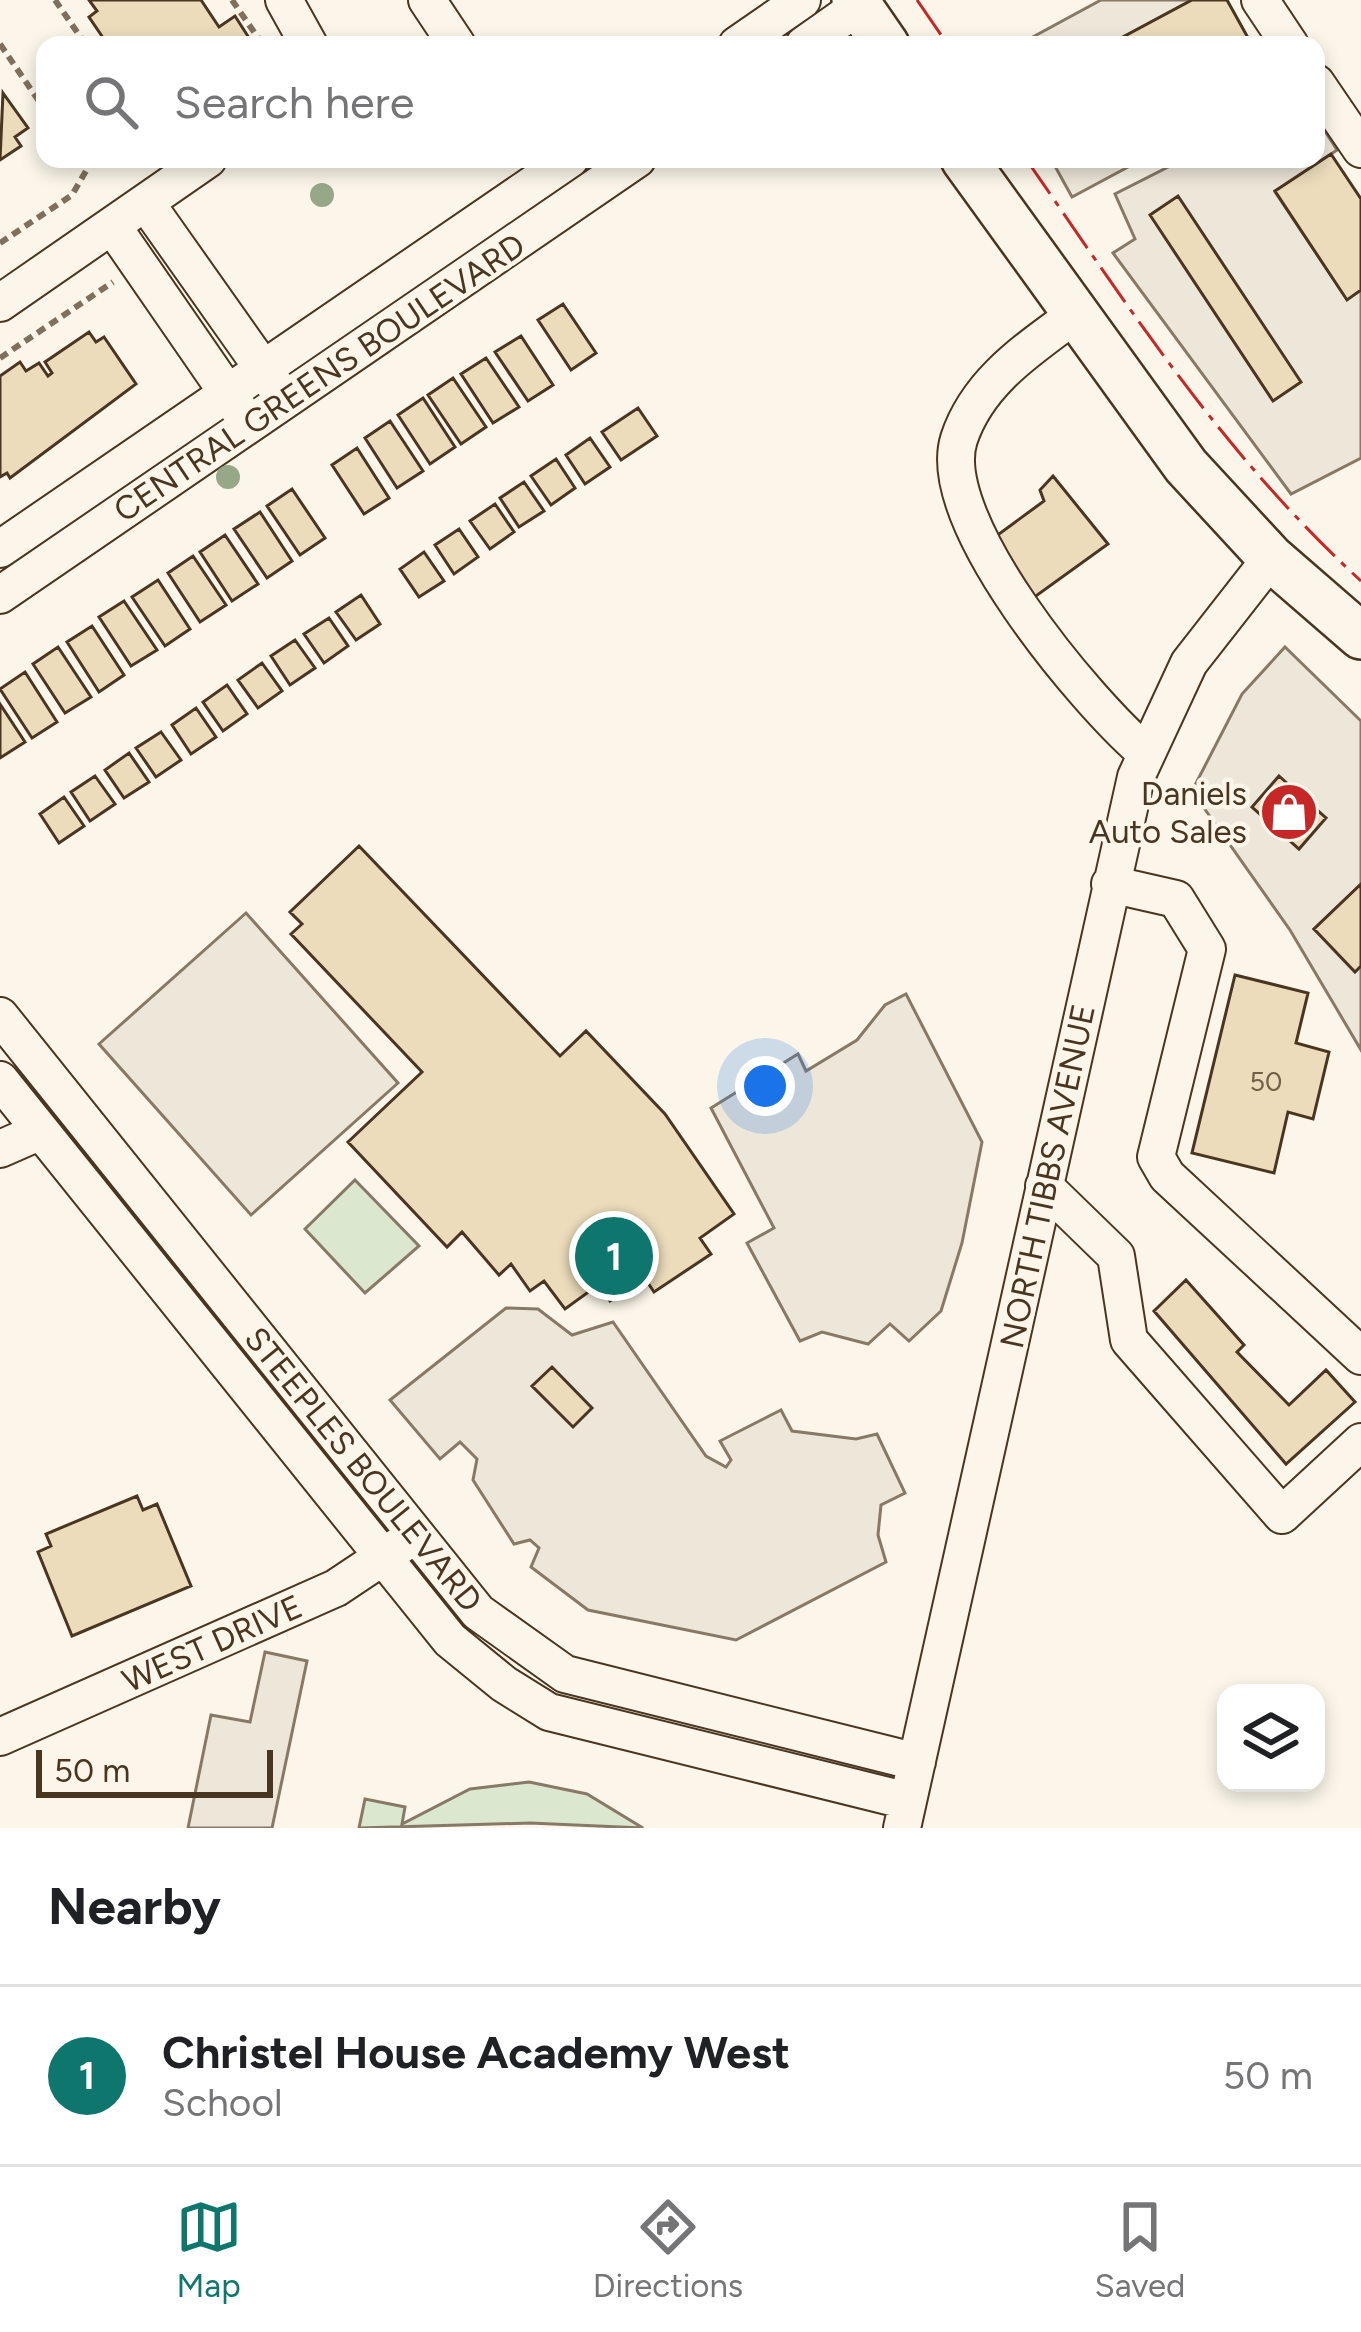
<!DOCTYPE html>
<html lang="en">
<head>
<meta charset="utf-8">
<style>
	body { margin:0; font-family:Figtree,sans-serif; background:#f6f6f6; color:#202124 }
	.controls { position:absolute; right:36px; bottom:36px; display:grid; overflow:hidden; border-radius:24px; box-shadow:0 6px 18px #0003 }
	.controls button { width:108px; height:108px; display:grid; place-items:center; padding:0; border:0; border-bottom:3px solid #e0e0e0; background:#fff; color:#202124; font:60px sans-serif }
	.scale { position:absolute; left:36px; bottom:30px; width:237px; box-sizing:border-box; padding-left:12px; border:6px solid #4a3520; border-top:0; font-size:33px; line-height:42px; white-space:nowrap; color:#4a3520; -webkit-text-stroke:9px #fbf6e9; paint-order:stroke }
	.you { position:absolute; left:765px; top:1086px; width:42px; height:42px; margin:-30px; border:9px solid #fff; border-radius:50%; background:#1a73e8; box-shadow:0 0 0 18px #1a73e833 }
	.badge { display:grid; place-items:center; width:78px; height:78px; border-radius:50%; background:#0f766e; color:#fff; font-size:39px; font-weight:700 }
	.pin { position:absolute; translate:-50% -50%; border:6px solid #fff; box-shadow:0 3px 12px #0006 }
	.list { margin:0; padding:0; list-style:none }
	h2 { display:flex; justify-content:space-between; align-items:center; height:156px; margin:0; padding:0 48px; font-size:51px }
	h2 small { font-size:39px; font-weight:400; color:#757577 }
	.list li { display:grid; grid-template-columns:78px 1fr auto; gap:36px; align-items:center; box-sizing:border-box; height:180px; padding:0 48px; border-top:3px solid #e0e0e0 }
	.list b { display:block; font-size:45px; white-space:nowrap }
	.list p { margin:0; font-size:39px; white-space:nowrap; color:#757577 }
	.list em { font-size:39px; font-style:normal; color:#757577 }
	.icon { flex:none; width:66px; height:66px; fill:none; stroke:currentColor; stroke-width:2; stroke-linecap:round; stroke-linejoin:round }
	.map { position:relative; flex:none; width:1361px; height:1828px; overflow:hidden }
	.search { position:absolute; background:#fff; box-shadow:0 6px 18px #0003; left:36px; right:36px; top:36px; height:132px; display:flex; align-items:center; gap:30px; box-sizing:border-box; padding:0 42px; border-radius:24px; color:#757577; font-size:45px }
	.sheet { height:336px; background:#fff }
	nav { display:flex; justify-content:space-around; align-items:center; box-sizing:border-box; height:168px; border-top:3px solid #e0e0e0; background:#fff; font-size:33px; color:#757577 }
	nav a { display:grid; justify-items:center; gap:6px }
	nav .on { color:#0f766e }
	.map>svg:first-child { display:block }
	.green { fill:#dce7d0; stroke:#887966; stroke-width:3 }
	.parking { fill:#ede7d9; stroke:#887966; stroke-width:3 }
	.building { fill:#ecdcbc; stroke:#4a3520; stroke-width:3 }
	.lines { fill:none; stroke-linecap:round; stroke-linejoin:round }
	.minor-casing { stroke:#4a3520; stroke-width:40 }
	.major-casing { stroke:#4a3520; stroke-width:50 }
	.path { stroke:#7f6f5c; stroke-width:6; stroke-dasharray:9 6; stroke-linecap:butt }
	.minor { stroke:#fbf6e9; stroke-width:36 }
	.major { stroke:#fbf6e9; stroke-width:45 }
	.power { stroke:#c62828; stroke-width:3; stroke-dasharray:42 9 6 9; stroke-linecap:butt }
	.tree { fill:#96a887 }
	.labels { text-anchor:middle; stroke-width:9; stroke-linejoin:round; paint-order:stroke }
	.number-label { font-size:27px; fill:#725f47 }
	.street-label { font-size:33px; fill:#4a3520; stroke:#fbf6e9 }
	.poi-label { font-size:33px; fill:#4a3520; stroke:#fbf6e9; text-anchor:end }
</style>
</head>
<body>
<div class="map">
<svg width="1361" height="1828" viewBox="0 0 1361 1828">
	<rect width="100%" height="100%" fill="#fbf6e9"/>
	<path class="green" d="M355,1180L419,1246L365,1293L305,1229Z
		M529,1782L587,1794L643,1828L530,1823L359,1828L365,1799L405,1807L402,1824L470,1789Z"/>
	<path class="parking" d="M1101,0H1192L1108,45H1018Z
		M1316,117L1337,150L1275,192L1347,299L1361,290V458L1291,494L1113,253L1135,239L1115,194L1184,159H1316Z
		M1051,159H1143L1072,197Z
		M1285,647L1361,721V884L1314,929L1361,966V1050L1290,930L1192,791L1242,694Z
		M246,913L398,1083L251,1215L99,1044Z
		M906,994L982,1142L962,1243L941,1311L909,1341L890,1324L868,1344L822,1332L800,1341L747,1243L774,1228L711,1108L798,1054L806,1071L857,1040L885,1005Z
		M506,1308L538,1309L572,1335L613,1322L706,1456L726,1467L731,1460L720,1441L781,1410L792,1431L856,1439L877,1434L905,1493L881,1505L878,1535L886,1562L736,1640L588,1610L531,1567L539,1548L530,1540L514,1544L473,1480L477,1459L460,1442L440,1459L390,1400Z
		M265,1652L307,1661L272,1828H188L211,1715L250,1722Z"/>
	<path class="building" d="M89,0H201L219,27L235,16L251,41L245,45H108L89,17L97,11Z
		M1192,0H1227L1252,45H1108Z
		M3,93L28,128L15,137L21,146L0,160Z
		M1331,154L1361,199V290L1347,300L1275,191Z
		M1178,196L1301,382L1273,401L1150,215Z
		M563,304L596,353L571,370L538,320Z
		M89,332L96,342L104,337L136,384L10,478L7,473L0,477V376L20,362L26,371L39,363L48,376L52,373L45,362Z
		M521,336L553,385L528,401L495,352Z
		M486,358L519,407L493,423L461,374Z
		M453,378L486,427L461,444L428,395Z
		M423,398L455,447L430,464L398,415Z
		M638,408L657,436L621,460L602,432Z
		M390,421L423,471L397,488L365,438Z
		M590,438L610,467L585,484L566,455Z
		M357,448L389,498L364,514L332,465Z
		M556,459L575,488L551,505L531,476Z
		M1053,476L1108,544L1029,601L988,542L1044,501L1040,490Z
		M524,482L544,511L519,527L500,498Z
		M292,489L325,538L300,555L267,506Z
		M495,504L514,532L490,549L470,521Z
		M260,512L292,561L267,578L234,529Z
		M459,529L478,557L454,574L435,545Z
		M225,535L258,584L232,601L200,552Z
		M424,552L444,581L419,597L400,569Z
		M193,556L226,605L200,622L168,573Z
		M158,580L190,629L165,646L132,597Z
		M361,595L380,624L356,640L336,612Z
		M124,601L157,650L131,666L99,617Z
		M329,618L348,646L324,663L304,634Z
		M92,626L124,675L99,692L67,642Z
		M295,640L315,668L290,685L271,656Z
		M58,647L91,697L65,713L33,664Z
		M262,663L282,691L258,708L238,680Z
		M25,672L57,722L32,738L0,689Z
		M227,685L247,714L223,731L203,702Z
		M0,704L25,742L0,758Z
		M196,708L216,737L191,754L172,725Z
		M161,732L181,760L156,777L136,748Z
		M129,753L149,782L124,798L105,770Z
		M95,776L115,804L90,821L71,792Z
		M1279,776L1326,818L1299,849L1252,807Z
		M64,797L84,826L59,843L40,814Z
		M359,846L560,1056L586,1031L665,1114L734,1214L700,1238L711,1254L654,1292L644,1277L610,1301L598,1285L565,1309L544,1281L530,1291L511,1264L499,1275L462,1232L447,1247L348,1142L422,1072L291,934L302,924L290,912Z
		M1361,884V966L1355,972L1314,929Z
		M1235,975L1308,993L1296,1043L1329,1052L1313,1119L1288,1112L1274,1173L1192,1153Z
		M1186,1280L1244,1345L1237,1352L1289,1405L1326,1370L1355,1402L1286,1464L1154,1311Z
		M552,1367L592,1408L573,1427L532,1386Z
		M137,1496L143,1510L157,1504L191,1586L72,1636L38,1552L51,1546L46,1534Z"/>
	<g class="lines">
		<g class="minor-casing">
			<path id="minor" d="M284,0L309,45
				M427,0L457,45
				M1260,0L1290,45
				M737,45L802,0
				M804,45L859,6
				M1316,83L1361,149
				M146,203L276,387
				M113,227L240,411
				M0,303L208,159
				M1076,314C1029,349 978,381 959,439C933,520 1086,702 1146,753
				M0,549L570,159
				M0,595L637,159
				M1110,884L1176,899L1207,949L1156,1157L1167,1176L1361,1356
				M0,1016L478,1612L565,1674L917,1762
				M0,1080L450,1640L504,1684L549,1712L908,1801
				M0,1149L41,1131
				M1044,1186L1116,1256L1129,1340L1282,1515L1361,1442
				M0,1737L336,1588L402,1544
				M902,1828L1136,777L1189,663L1271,558"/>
		</g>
		<g class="major-casing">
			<path id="major" d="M855,0L886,45
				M964,159L1186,466L1271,558L1361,636"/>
		</g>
		<path class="path" d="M55,0L86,45
			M232,0L263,45
			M0,44L45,110
			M0,243L72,195L93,159
			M0,358L113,282"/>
		<use href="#minor" class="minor"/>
		<use href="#major" class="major"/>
		<path class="power" d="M917,0L948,45
			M1026,159C1132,312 1223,454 1361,581"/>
	</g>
	<g class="tree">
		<circle cx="322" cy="195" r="12"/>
		<circle cx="228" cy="477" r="12"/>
	</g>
	<defs>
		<g id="shop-disc" transform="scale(3)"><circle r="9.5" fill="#c62828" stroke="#fbf6e9"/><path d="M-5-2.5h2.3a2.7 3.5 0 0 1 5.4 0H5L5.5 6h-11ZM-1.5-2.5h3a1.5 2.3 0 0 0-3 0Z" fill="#fff"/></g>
	</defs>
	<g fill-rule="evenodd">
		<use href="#shop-disc" x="1289" y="812"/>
	</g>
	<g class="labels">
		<g class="number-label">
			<text x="1266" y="1091">50</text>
		</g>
		<g class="street-label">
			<text transform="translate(319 377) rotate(-34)" y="12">CENTRAL GREENS BOULEVARD</text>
			<text transform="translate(1047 1176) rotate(-78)" y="12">NORTH TIBBS AVENUE</text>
			<text transform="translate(364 1469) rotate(51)" y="12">STEEPLES BOULEVARD</text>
			<text transform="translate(212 1643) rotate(-24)" y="12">WEST DRIVE</text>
		</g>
		<g class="poi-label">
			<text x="1247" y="805">Daniels<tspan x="1247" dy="38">Auto Sales</tspan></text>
		</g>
	</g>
</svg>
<div class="controls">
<button><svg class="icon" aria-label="layers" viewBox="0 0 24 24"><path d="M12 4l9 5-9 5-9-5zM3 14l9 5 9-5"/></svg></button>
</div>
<div class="scale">50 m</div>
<div class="you"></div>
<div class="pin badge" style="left:614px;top:1256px">1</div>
<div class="search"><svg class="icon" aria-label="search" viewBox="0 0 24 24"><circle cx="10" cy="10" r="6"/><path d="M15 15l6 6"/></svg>Search here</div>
</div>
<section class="sheet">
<h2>Nearby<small></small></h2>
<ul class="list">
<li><span class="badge">1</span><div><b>Christel House Academy West</b><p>School</p></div><em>50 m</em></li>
</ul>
</section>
<nav>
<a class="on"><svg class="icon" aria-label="map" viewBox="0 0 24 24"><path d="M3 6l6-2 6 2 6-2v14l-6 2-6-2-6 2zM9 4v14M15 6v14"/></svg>Map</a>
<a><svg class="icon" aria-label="directions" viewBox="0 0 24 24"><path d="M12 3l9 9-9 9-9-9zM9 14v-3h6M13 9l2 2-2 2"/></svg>Directions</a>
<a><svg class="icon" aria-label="saved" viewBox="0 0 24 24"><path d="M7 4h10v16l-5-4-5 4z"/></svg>Saved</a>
</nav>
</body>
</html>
